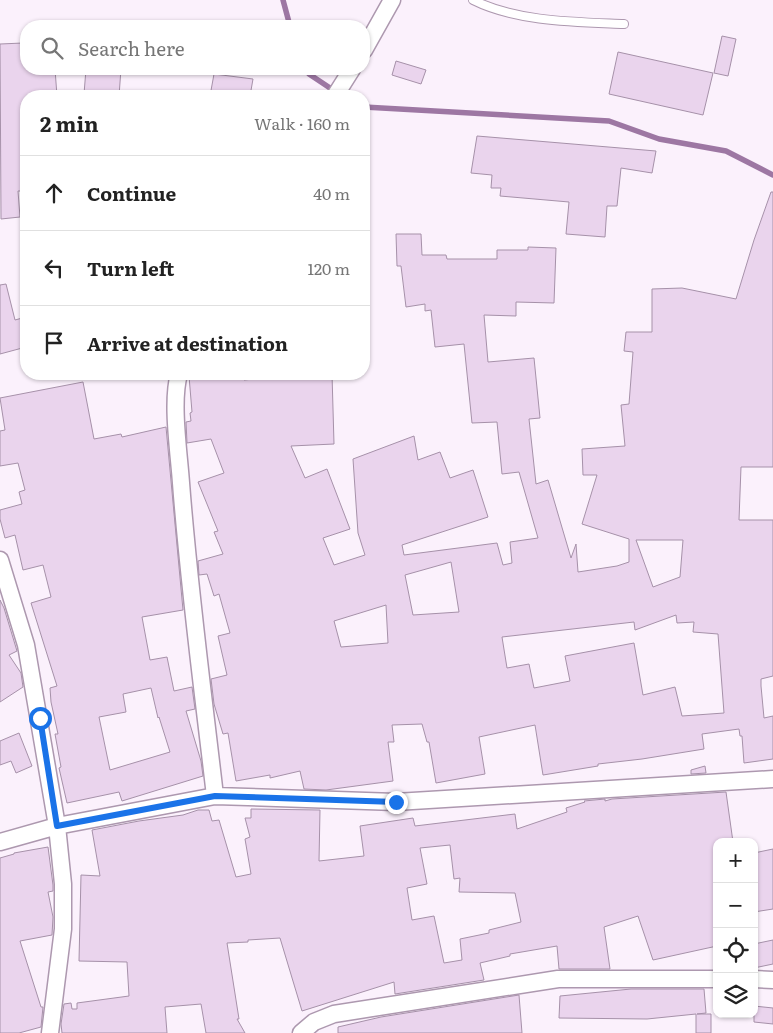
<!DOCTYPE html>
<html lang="en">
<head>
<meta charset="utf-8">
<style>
	body { margin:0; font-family:Literata,serif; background:#f6f6f6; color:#222 }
	.controls { position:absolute; right:15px; bottom:15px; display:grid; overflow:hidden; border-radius:10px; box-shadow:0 1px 4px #0004 }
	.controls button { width:45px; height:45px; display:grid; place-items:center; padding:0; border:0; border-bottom:1px solid #e0e0e0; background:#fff; color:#222; font:25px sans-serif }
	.stop { position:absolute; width:15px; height:15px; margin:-11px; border:4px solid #1a73e8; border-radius:50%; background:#fff }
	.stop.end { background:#1a73e8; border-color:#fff; box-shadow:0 1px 5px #0008 }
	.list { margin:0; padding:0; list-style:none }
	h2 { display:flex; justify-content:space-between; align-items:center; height:65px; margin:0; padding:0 20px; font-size:21px }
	h2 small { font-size:16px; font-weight:400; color:#767676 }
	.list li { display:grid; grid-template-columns:32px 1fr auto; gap:15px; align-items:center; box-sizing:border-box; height:75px; padding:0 20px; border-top:1px solid #e0e0e0 }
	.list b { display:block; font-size:19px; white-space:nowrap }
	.list em { font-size:16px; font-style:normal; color:#767676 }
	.icon { flex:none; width:28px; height:28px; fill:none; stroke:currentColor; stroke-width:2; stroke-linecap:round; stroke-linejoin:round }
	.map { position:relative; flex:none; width:773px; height:1033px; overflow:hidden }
	.search { position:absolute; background:#fff; box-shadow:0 1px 4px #0004; left:20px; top:20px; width:350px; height:55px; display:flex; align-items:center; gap:12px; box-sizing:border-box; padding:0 18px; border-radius:20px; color:#767676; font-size:19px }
	.panel { position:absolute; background:#fff; box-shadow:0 1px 4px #0004; left:20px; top:90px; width:350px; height:290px; border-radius:20px }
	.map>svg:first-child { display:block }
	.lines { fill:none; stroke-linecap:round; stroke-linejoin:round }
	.stream { stroke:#9d77a3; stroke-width:5.5 }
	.building { fill:#ead4ed; stroke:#a691a9; fill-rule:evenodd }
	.lane-casing { stroke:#ad98af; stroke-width:10 }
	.street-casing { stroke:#ad98af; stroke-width:19 }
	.lane { stroke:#fff; stroke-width:8 }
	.street { stroke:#fff; stroke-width:16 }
	.route { stroke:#1a73e8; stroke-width:6 }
</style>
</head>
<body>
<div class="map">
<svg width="773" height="1033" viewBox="0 0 773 1033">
	<rect width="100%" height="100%" fill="#fbf1fc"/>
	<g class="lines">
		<path class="stream" d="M283,0L290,26
			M307,69L309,74L336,92
			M364,107L609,121L659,139L726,151L773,175"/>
	</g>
	<path class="building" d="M722,36L736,39L728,76L714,73Z
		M23,43V47L26,46V69H55L57,96H26V191H18L20,217L1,219L0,44Z
		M618,52L713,73L703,115L609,94Z
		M396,61L426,70L421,84L392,75Z
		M86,69H121L119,96L84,94Z
		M214,74L253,79L250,96H210Z
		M477,136L656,151L652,173L621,168L617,206H607L605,237L566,234L569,202L500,196L501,188H491L492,175L471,173Z
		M771,192H773V467H741L739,520H773V676L761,679V686L764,718L773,716V759L744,763L742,736H740L739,729L702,734L704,749L642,759L598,764V766L543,775L535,725L479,737L485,774L436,783L429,742H427L422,724L392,725L394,742H388L393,781L326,790L304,789L300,771L270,778V775L236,781L228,733L223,734L214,704L211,679L227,675L218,636L230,633L219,594L214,596L207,574L199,575L198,561L223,554L214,532L218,531L198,482L224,473L211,439L187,443L186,422L191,421L190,413L192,412L189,376L209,374L210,377L226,374H243L244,380L302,374H332L334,444L291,446L305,478L327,469L350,529L323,538L334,565L365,555L358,533L353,459L414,436L418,460L440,452L450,478L473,470L488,517L402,545L404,555L497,543L503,565L512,563L510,542L538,538L519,472L502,474L497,422L472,423L464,344L435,347L431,310L425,311V304L406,307L401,266H397L396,234H421L422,255H446L447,259H497V250H528V247L556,248L554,303L516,302V316L484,315L488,362L534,358L540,418L529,419L536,484L548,480L571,558L576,544L578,572L617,566L629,562V539L582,524L597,475H583L582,449L625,446L621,405L629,404L633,352L624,351L626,332H652V289L682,288L736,299L754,240ZM636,540H683L680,577L653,587ZM451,562L459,612L413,615L405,575ZM386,605L388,643L341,647L334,621ZM676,615L677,623L694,622L693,632L718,634L724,713L682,716L675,687L643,695L634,643L565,656L570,681L534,688L529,664L507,668L502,637L634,622L635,630Z
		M6,284L15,320L26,317V347L0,354V285Z
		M83,382L94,439L121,434L122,437L166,427L183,610L142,617L150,660L167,657L174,691L192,687L195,709L186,711L201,761L203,776L122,801L119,792L67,803L59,768L61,767L55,734H58L51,702L50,688L57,686L31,603L51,597L43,565L23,570L15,535L5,538L0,519V510L22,504L19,492L25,490L18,463L0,466V431L5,430L0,398ZM151,688L158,718L159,717L170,752L110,770L99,717L126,712L123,694Z
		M0,600L4,608L17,651L9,655L21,673L23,687L0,702Z
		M19,733L32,766L16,773L11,761L0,765V741Z
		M705,766L706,773L691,774V770Z
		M726,792L733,842H717V946L653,960L638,916L604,927L610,969H559L557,946L510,954V956L480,963L484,980L395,994L394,982L302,1011L280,938L248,940V942L227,943L239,1019H237L245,1033H206L201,1004L165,1007L167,1033H62L61,1024L64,1004L71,1003L72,1009H77V1003L129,996L127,962L79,961L81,875L100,876L92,830L139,821L183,815L198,810H209L212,821L219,820L236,877L251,874L245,839L250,837L245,818H251V809L320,810L319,861L364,856L360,826L413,818L415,826L515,814L517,829L567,812L566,808L585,802L584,801L605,799V801L612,799ZM450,845L454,879L460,878L459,892L515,893L521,922L489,930V933L460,939L462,960L444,963L434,916L412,920L407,888L427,884L420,848Z
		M48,847L53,885V891L48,892L53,917L52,935L20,941L41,1007H43L41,1027L19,1033H0V858L14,854V853Z
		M773,849V909L754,912V853Z
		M773,940V964L754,968V944Z
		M631,989H704L706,1013L697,1014H711V1033H696V1014L647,1019L559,1018L560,996Z
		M519,995L522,1033H338V1027L381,1017Z
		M754,1006L773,1008V1024L754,1022Z"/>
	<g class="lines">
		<g class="lane-casing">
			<path id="lane" d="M473,0C517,22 575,22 624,24"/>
		</g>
		<g class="street-casing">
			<path id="street" d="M364,50L392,0
				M335,96L352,69
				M179,374C171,402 179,453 181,483C189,588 203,692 215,796
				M0,560L26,645L57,826L63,884V929L50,1033
				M0,842L57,826L215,796L396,802L773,779
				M754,979L773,980
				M301,1033L314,1022L334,1014L558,979H717"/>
		</g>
		<use href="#lane" class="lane"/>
		<use href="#street" class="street"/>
	</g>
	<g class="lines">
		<path class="route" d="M40,718L57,826L215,796L396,802"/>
	</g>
</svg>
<div class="controls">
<button>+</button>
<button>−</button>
<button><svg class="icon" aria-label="locate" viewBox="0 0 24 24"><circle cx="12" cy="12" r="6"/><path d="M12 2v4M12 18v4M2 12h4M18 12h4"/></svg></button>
<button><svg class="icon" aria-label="layers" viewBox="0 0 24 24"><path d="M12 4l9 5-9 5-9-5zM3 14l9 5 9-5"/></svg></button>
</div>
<div class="stop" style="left:40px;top:718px"></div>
<div class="stop end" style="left:396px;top:802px"></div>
<div class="search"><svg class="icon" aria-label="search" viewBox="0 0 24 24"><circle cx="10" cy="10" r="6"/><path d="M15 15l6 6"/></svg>Search here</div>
<section class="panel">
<h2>2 min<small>Walk · 160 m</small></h2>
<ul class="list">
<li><svg class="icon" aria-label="ahead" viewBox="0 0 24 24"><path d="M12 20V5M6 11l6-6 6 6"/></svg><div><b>Continue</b></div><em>40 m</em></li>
<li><svg class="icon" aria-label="left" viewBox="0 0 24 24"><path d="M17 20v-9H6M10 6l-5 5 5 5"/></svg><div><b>Turn left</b></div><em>120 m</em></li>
<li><svg class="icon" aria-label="arrive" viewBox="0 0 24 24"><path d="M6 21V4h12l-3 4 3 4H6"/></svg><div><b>Arrive at destination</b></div></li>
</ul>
</section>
</div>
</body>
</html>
